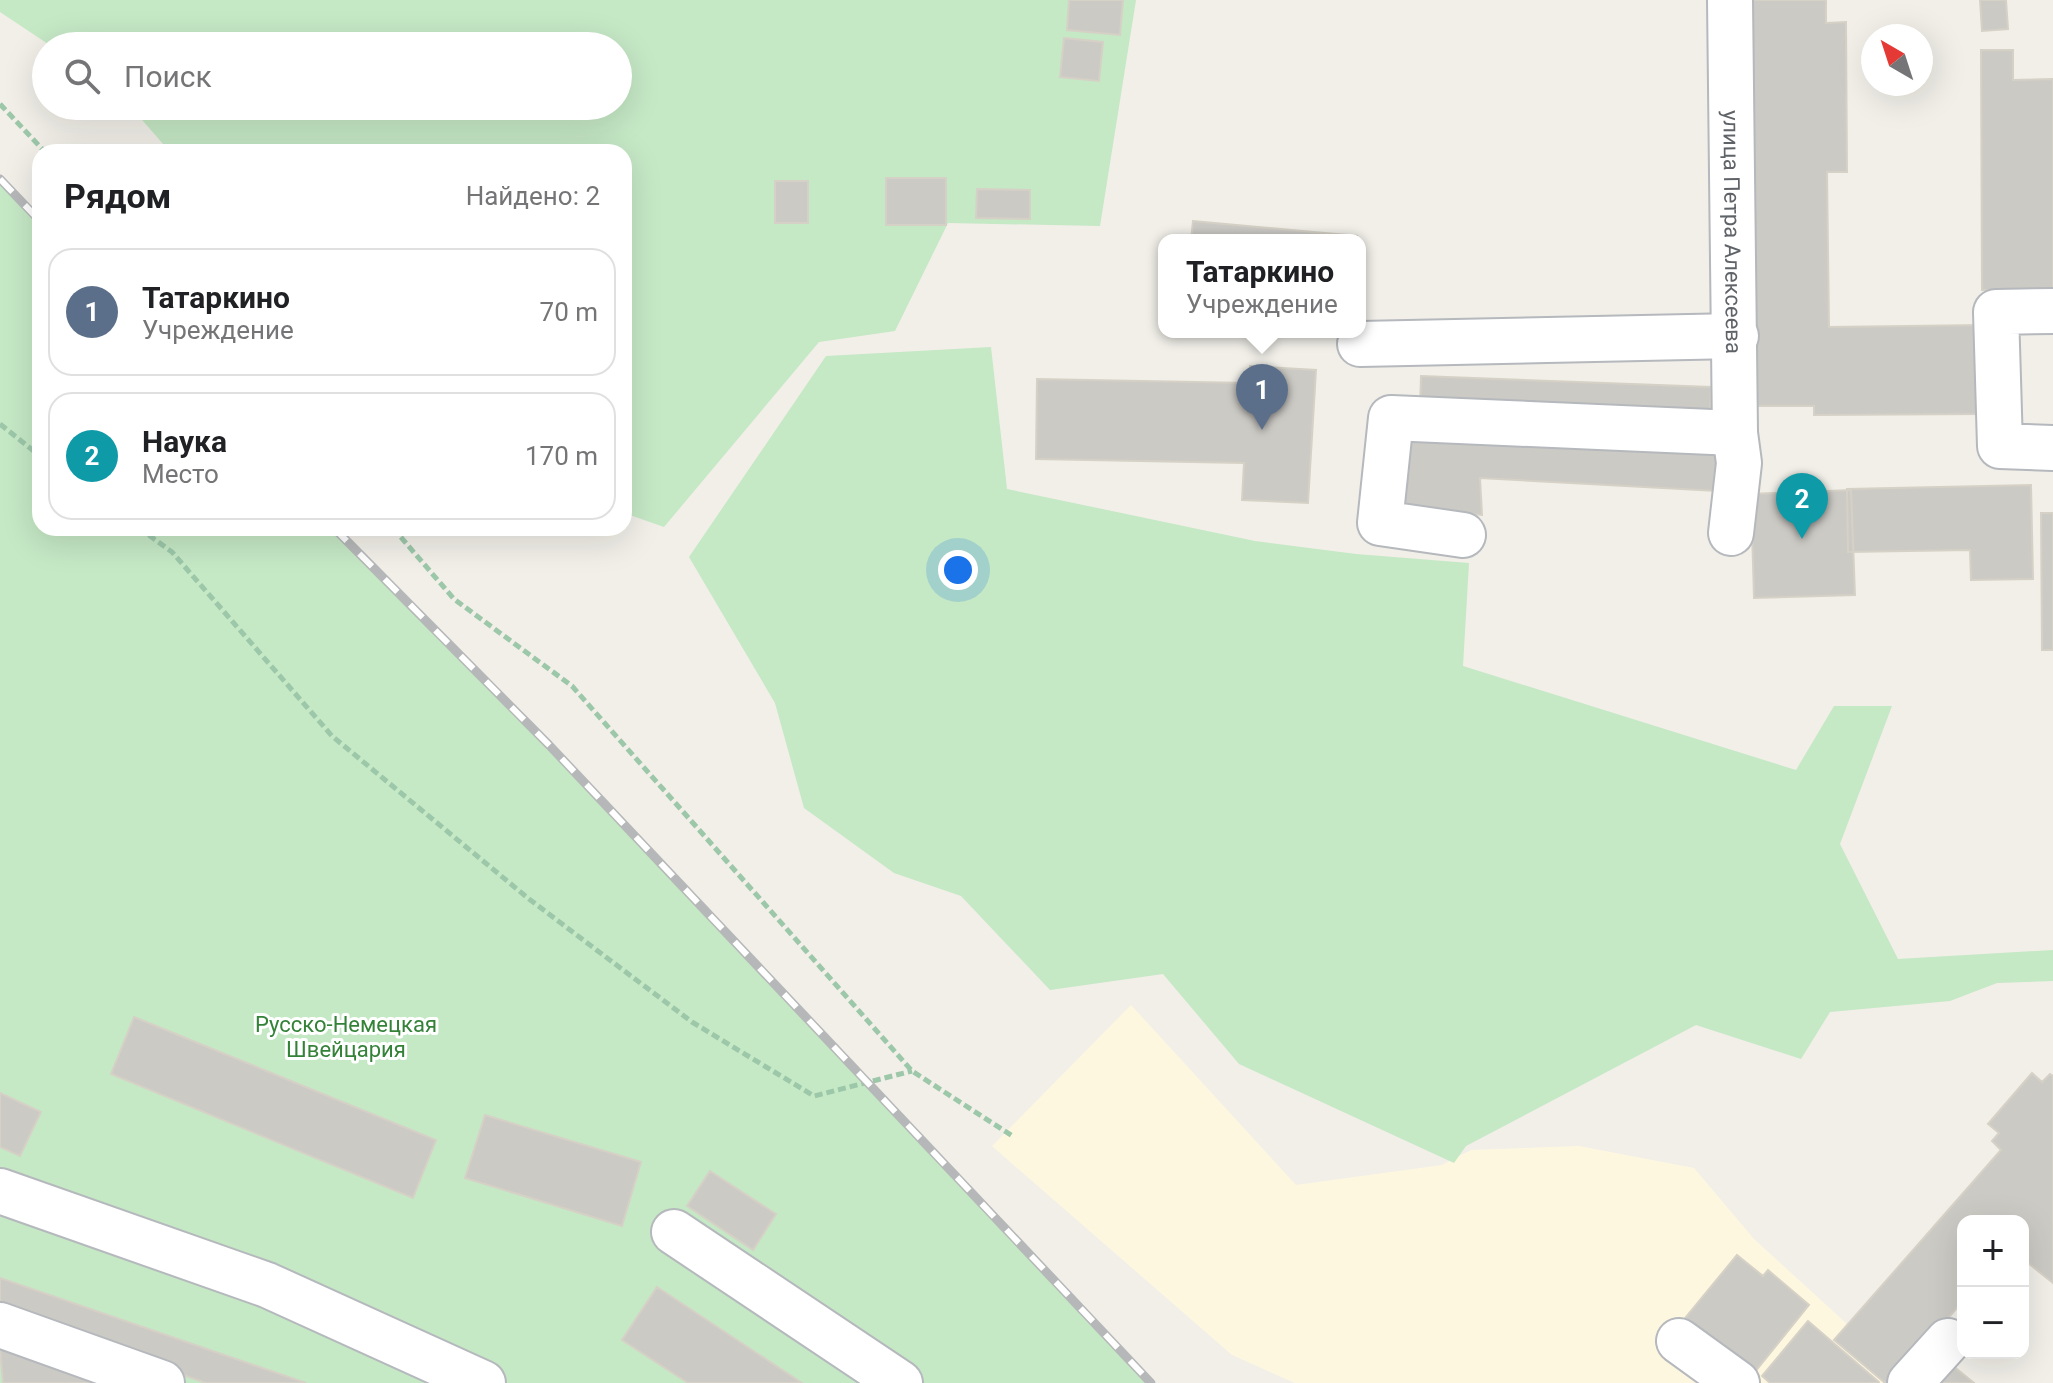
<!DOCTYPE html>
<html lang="ru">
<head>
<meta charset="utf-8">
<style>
	body { margin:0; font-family:Roboto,sans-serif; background:#f2f2f2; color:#202124 }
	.controls { position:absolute; right:24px; bottom:24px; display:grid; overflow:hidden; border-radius:16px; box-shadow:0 8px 32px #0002 }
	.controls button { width:72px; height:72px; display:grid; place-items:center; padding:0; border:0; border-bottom:2px solid #e0e0e0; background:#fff; color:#202124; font:40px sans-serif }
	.compass { position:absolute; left:1861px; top:24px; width:72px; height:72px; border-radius:50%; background:#fff; box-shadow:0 8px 32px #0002; rotate:321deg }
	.you { position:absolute; left:958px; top:570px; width:28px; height:28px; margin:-20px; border:6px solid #fff; border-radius:50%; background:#1a73e8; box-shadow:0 0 0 12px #1a73e833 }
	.badge { display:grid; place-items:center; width:52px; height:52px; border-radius:50%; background:#0b8043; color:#fff; font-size:26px; font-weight:700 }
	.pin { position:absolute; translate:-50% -66px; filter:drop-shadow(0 2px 4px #0008) }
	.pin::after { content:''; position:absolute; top:42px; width:28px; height:24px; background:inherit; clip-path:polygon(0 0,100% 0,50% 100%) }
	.popup { position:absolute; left:1158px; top:234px; width:208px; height:104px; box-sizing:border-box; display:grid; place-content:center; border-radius:16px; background:#fff; filter:drop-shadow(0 2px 6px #0005); font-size:26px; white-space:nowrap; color:#757577 }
	.popup b { font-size:30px; color:#202124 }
	.popup::after { content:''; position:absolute; left:50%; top:100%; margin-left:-16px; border:16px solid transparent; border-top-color:#fff }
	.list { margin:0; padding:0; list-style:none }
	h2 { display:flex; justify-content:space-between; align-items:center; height:104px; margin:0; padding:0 32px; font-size:34px }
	h2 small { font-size:26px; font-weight:400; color:#757577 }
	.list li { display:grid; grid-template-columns:52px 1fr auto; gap:24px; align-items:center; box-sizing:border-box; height:128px; margin:0 16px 16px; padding:0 16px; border:2px solid #e0e0e0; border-radius:24px }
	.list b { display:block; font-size:30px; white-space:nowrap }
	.list p { margin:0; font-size:26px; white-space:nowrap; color:#757577 }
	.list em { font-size:26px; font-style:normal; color:#757577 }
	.icon { flex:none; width:44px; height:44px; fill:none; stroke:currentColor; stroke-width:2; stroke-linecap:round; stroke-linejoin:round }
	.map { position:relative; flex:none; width:2053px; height:1383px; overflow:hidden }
	.search { position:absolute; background:#fff; box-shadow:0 8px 32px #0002; left:32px; top:32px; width:600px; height:88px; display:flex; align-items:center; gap:20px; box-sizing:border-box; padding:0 28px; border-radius:44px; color:#757577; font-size:30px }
	.panel { position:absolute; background:#fff; box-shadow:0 8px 32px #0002; left:32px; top:144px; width:600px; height:392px; border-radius:24px }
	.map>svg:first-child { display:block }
	.commercial { fill:#fef7e0 }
	.green { fill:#c5e8c5 }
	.building { fill:#cccac5; stroke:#d6d1c6; stroke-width:2 }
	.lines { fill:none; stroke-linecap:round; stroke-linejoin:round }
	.minor-casing { stroke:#b5b8bc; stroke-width:48 }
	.path { stroke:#9cc7a9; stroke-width:5; stroke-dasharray:8 4; stroke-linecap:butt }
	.minor { stroke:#fff; stroke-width:44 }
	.rail-casing { stroke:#b6b7b8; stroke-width:9 }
	.rail { stroke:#fff; stroke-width:6; stroke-dasharray:18; stroke-linecap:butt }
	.labels { text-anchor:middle; stroke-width:6; stroke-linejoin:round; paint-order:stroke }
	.street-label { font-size:22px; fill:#5f6368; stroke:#fff }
	.park-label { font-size:22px; fill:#348238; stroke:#fff }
</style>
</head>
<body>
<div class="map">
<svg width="2053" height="1383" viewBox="0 0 2053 1383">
	<rect width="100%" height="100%" fill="#f1efe8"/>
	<path class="commercial" d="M1131,1005L1296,1185L1442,1165L1471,1150L1579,1146L1694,1168L1754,1239L1905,1377L1899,1383H1295L1232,1355L992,1146Z"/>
	<path class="green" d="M0,0H1136L1100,226L948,223L895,331L819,342L664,527L624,513V152H170L130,106H618V46H51L0,12Z
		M0,179L40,221V528H334L549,745L1151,1383H0Z
		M991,347L1007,489L1255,541L1356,554L1469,563L1463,666L1796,770L1834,706H1892L1840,844L1898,959L2053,950V981L1997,983L1950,1001L1830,1012L1801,1059L1696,1025L1466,1146L1454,1163L1239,1064L1163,974L1050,990L961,896L894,873L804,808L775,703L689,557L826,356Z"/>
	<path class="building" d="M1069,0H1123L1120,35L1067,30Z
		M1748,0H1826V23L1846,22L1847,172H1827L1829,327L1982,325V414L1814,415V406H1751Z
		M1980,0H2006L2008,29L1982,31Z
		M468,33H488V46H468Z
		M1064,38L1103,42L1099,81L1060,77Z
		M1981,50H2013V80L2053,79V290H1982Z
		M886,178H946V225H886Z
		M775,181H808V223H775Z
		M977,189L1030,190V219L976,218Z
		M1193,221L1357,236L1356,240H1191Z
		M1250,366L1316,370L1308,503L1242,500L1244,463L1036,459L1037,379L1249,383Z
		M1421,376L1711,387L1710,418L1420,407Z
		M1398,437L1719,455L1717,491L1480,478L1482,515L1390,508Z
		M2031,485L2033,579L1971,580L1970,550L1848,552L1847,489Z
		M1851,490L1855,595L1754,598L1751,494Z
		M2041,513H2053V650H2042Z
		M134,1017L436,1140L413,1198L111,1074Z
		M2032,1073L2042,1082L2050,1074L2053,1076V1283L2023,1259V1221H1963V1301L1893,1383H1885L1834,1340L2001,1150L1992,1141L1999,1133L1988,1124Z
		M0,1093L41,1112L20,1156L0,1147Z
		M485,1115L641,1162L622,1226L465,1178Z
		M710,1171L776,1214L753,1250L687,1206Z
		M1737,1255L1763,1276L1768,1270L1809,1305L1746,1383L1676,1329Z
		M0,1278L306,1383H206L0,1311Z
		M657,1287L802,1383H688L622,1340Z
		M1808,1321L1879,1382L1878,1383H1770L1762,1376Z
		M0,1349L98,1383H3Z
		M1952,1365L1974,1383H1937Z"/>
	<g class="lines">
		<g class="minor-casing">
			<g id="minor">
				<path id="s1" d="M1730,0L1735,433L1739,463L1731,533"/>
				<path d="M2053,311L1996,312L2000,446L2053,448"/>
				<path d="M1360,344L1736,336"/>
				<path d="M1463,535L1380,523L1391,418L1735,433"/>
				<path d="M0,1191L267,1285L483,1383"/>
				<path d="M674,1232L900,1383"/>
				<path d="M0,1325L162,1383"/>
				<path d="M1679,1341L1737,1383"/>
				<path d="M1910,1383L1948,1341"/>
			</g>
		</g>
		<path class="path" d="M0,104L45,152
			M0,424L40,456
			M139,528L172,552L332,736L529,899L692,1022L814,1096L912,1071
			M393,528L454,599L572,686L912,1071L1014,1137"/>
		<use href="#minor" class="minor"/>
		<g class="rail-casing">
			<path id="rail" d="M0,179L40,221
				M334,528L549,745L1151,1383"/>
		</g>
		<use href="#rail" class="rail"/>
	</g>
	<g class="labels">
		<g class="street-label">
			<text dy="8" stroke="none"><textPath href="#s1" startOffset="232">улица Петра Алексеева</textPath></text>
		</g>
		<g class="park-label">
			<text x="346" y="1032">Русско-Немецкая<tspan x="346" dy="25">Швейцария</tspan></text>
		</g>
	</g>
</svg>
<div class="controls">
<button>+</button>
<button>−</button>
</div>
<svg class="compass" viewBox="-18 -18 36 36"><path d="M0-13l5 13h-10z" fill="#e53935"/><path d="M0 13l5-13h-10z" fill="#757577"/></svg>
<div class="you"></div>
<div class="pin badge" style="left:1262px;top:430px;background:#5c6f8a">1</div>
<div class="popup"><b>Татаркино</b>Учреждение</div>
<div class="pin badge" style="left:1802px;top:539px;background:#0f9aa8">2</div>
<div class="search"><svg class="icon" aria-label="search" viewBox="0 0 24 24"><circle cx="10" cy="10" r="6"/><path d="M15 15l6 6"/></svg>Поиск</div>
<section class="panel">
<h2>Рядом<small>Найдено: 2</small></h2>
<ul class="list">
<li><span class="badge" style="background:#5c6f8a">1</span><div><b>Татаркино</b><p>Учреждение</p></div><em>70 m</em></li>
<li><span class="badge" style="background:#0f9aa8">2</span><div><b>Наука</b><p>Место</p></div><em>170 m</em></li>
</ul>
</section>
</div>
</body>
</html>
